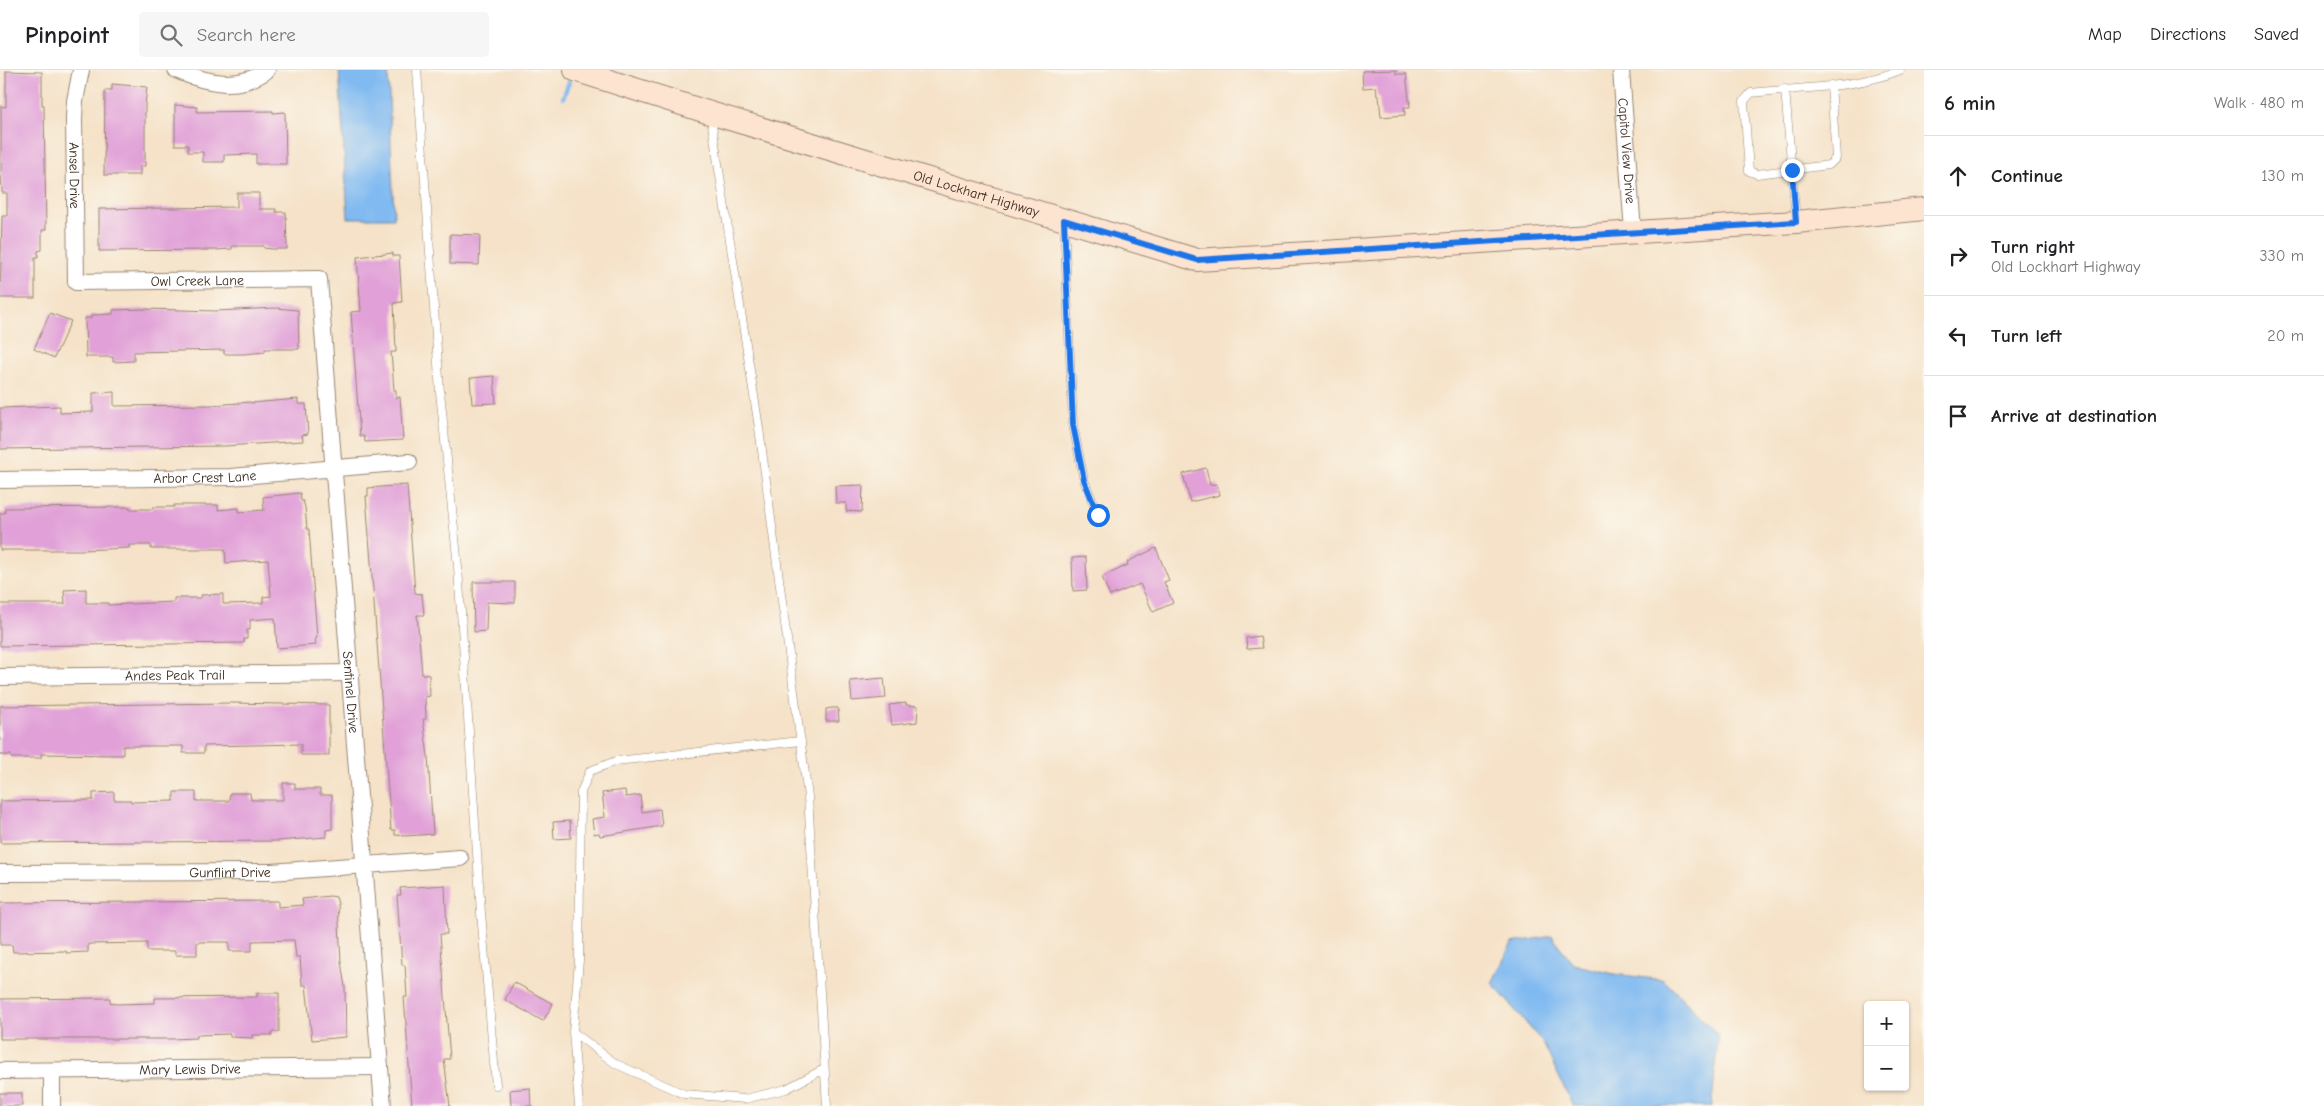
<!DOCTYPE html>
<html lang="en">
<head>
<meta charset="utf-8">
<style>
	body { margin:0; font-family:"Comic Neue",sans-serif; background:#f6f6f6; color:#202124 }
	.controls { position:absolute; right:15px; bottom:15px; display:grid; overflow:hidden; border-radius:5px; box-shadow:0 1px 4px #0004 }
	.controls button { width:45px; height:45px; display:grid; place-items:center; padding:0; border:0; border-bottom:1px solid #e0e0e0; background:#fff; color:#202124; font:25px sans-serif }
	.stop { position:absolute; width:15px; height:15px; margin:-11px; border:4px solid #1a73e8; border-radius:50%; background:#fff }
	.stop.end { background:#1a73e8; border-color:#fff; box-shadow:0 1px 5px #0008 }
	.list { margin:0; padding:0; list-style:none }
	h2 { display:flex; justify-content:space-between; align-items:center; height:65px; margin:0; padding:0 20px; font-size:21px }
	h2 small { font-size:16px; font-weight:400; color:#757577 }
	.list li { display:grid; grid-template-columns:32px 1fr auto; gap:15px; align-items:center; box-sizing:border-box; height:80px; padding:0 20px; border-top:1px solid #e0e0e0 }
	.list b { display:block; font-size:19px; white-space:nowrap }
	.list p { margin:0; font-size:16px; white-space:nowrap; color:#757577 }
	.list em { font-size:16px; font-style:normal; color:#757577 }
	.icon { flex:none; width:28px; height:28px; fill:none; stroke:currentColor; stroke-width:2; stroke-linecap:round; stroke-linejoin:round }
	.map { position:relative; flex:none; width:1924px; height:1036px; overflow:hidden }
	header { display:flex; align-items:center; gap:30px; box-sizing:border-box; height:70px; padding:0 25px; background:#fff; border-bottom:1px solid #e0e0e0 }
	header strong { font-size:24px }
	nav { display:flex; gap:28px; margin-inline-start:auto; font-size:18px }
	.search { width:350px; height:45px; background:#f6f6f6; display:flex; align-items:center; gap:12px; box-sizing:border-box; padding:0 18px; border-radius:5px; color:#757577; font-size:19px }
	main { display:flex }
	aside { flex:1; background:#fff }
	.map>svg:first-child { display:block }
	.water { fill:#80baf1; stroke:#5e7288 }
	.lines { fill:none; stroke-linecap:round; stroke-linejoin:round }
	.stream { stroke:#80baf1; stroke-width:4.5 }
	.building { fill:#e1a1d8 }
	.lane-casing { stroke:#988673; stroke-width:9 }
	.street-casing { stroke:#988673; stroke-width:18 }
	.secondary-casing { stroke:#988673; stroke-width:24 }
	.lane { stroke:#fff; stroke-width:8 }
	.street { stroke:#fff; stroke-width:16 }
	.secondary { stroke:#fde4d1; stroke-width:22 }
	.route { stroke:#1a73e8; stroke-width:6 }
	.labels { text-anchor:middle; stroke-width:4; stroke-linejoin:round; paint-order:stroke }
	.street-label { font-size:14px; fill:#3b2a1e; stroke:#fbf7ec }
</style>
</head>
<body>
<header>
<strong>Pinpoint</strong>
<div class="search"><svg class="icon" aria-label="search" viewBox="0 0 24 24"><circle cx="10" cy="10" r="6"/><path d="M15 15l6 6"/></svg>Search here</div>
<nav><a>Map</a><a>Directions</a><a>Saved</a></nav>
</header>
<main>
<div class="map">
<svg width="1924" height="1036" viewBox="0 0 1924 1036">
	<rect width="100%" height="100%" fill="#fbf7ec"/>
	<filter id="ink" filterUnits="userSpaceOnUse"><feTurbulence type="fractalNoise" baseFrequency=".02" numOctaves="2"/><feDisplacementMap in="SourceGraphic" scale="10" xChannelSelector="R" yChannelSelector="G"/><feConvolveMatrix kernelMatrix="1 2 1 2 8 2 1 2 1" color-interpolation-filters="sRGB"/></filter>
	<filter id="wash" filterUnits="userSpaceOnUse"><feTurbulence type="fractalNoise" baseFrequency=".0096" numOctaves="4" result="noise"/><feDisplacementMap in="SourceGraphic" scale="20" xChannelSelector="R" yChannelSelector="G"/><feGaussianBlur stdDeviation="1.12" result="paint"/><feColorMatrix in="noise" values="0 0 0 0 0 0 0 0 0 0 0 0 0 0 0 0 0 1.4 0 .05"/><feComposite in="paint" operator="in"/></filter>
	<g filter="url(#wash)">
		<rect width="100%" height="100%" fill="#f5e2c8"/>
		<path class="water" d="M339,0H388L394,148H348Z
			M1552,866L1573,894L1614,904L1664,910L1718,965L1712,1036H1573L1543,973L1492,913L1512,873Z"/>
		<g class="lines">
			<path class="stream" d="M563,28L569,12"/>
		</g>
		<g id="blocks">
			<path class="building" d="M1396,0V4H1406L1410,37H1404L1405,45L1381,47L1379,26H1377L1376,17L1363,18L1362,1Z
				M6,1L42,2V35H44L46,160H42V180L38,181V187H35V228H0L2,146H7V123H2L1,100V36L6,37Z
				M112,14L147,17L145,36V96H140V105H104L105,20H112Z
				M175,35L197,37V42L273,41V43L285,42L286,94H256V84L224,85V92H203V82H188V75H175Z
				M237,123H259V139H276V142H286L287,179H272L264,178V176H232V179L216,180L99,181V139L237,137Z
				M450,164L480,165L479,195L450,194Z
				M393,183V186H399L402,232L394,233L396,282H391L394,320H396V328L400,327L403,370L365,372L364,366H360L351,242L361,241L357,187Z
				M276,238L298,240L299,279H265V282L244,284H224V280L134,282V291L113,292V287H86L85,248H91V245L113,244V240L146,239L216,241Z
				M50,243L71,251L54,288L34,279Z
				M494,306L496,333L472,334L470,308Z
				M114,322V336L213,335L251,332V333L298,329V334H306L308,364L302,365L303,371L225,376L0,379V338L60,336V343L93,342V323Z
				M1206,398L1210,415L1217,414L1220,425L1190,432L1183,404Z
				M407,415L415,523L422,524L424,545H417L422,604L429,605L430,626L425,627L426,649H423L428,686L433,764L406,766L395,765V760H391L366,426H368V418Z
				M863,415L862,442L846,441V433H836L835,416Z
				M300,423L301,431H303L305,437L307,459H309L317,568H315L316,575L277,578L275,548L250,550V560H247V569H244V573L0,576V534H65L64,520L86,519V533H108V535L174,532V528H201V525L223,524V534L263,533V527L271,526L268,490L226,493L225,479H151V475H129V478L82,480H0V443H5V438L130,437V439H153V437H174V435H218V440L239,438V442L264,440L263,427Z
				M1156,478L1169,510L1164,512L1173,533L1153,542L1140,514L1110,526L1102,507L1128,495L1127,492Z
				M1086,487L1087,520L1073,521L1072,488Z
				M473,512H515V533L487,532L486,561L474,562Z
				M1260,566L1262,578L1247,579L1246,568Z
				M884,608L886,628L852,631L850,611Z
				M232,633L329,635V685H301V674L204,676V683H183V676H123V685H115L41,684V688H11V685H0V636Z
				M906,633V635L918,636L917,652L892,655L889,635Z
				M832,638H838L839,651H826V639Z
				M283,713H295V719H320V725H332V759L326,760V767L278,771L0,773V731L93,730V723L114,722V730H131V732L174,731V722H196V731H229L230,723H250L251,730H283Z
				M625,720L626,727L640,725L642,742L660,739L662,756L600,766L599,763L594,764L592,749L605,747L602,723Z
				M570,751L571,768L554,769L553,752Z
				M445,815L447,864H440L450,989H444L450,1036H412L404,927H407L405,895H402L397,825H401L400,818Z
				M330,826L336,827L338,834L341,892L345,917L346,967L312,970L306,915H302L300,887H296L294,870L252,871V881H229V872H197V885H175V881H147V873L88,874V882L66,883V881L13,882L12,875H0V833L278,831V837L303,835L302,829Z
				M514,912L553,934L543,951L505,930Z
				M257,923H279V962H272V965H252V968L230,967V964L197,965V968L171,969H0V929L110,928V932L116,934L155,933V928L257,927Z
				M530,1018L531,1036H511L510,1020Z
				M0,1023H22V1036H0Z"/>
		</g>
	</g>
	<g filter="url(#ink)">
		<use href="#blocks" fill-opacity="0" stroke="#988673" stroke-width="1"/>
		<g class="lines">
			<g class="lane-casing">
				<path id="lane" d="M417,0L440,322L458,497L481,843L496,1015
					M1831,15L1836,88L1829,95L1757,104L1749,101L1744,31L1751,23C1800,17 1854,19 1900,0
					M1785,19L1796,151
					M711,48L759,358L808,727L827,1036
					M1064,152L1073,355L1084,410L1098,445
					M573,962L616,994L684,1024L745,1029L786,1019L824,999
					M579,1036L573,962L579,890L581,722L590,701L616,691L801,671"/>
			</g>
			<g class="street-casing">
				<g id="street">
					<path id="s1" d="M81,0L75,31L74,47L76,212L319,209L383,1036"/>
					<path d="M176,0C206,13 240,21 267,0"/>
					<path id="s2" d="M1621,0L1633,162"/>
					<path id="s3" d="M0,410L231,407L409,392"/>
					<path id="s4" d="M0,607L351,603"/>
					<path id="s5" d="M0,803L271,802L460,788"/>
					<path id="s6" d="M0,1001L380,997"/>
					<path d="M52,1002V1036"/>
				</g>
			</g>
			<g class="secondary-casing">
				<g id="secondary">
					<path id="s7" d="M575,0L710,43L1197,190L1796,152L1924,139"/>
				</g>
			</g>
			<use href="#lane" class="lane"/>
			<use href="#street" class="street"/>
			<use href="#secondary" class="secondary"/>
		</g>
	</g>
	<g class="lines" filter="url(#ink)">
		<path class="route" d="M1098,445L1084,410L1073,355L1064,150L1197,190L1796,152L1792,100"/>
	</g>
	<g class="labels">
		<g class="street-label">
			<text dy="5" stroke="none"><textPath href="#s2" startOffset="81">Capitol View Drive</textPath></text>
			<text dy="5" stroke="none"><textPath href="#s1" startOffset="106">Ansel Drive</textPath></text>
			<text dy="5" stroke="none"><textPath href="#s7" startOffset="420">Old Lockhart Highway</textPath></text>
			<text dy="5" stroke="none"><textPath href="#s1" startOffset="334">Owl Creek Lane</textPath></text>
			<text dy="5" stroke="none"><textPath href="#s3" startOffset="205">Arbor Crest Lane</textPath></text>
			<text dy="5" stroke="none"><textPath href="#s4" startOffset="175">Andes Peak Trail</textPath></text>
			<text dy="5" stroke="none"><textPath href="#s1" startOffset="870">Sentinel Drive</textPath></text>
			<text dy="5" stroke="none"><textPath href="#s5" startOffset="230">Gunflint Drive</textPath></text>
			<text dy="5" stroke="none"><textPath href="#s6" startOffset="190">Mary Lewis Drive</textPath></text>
		</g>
	</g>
</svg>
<div class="controls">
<button>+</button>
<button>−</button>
</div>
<div class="stop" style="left:1098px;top:445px"></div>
<div class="stop end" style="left:1792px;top:100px"></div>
</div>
<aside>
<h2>6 min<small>Walk · 480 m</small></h2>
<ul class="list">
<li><svg class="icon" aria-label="ahead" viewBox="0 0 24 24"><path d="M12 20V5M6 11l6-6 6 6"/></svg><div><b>Continue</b></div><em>130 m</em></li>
<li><svg class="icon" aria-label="right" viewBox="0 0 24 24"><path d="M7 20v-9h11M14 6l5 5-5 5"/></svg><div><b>Turn right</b><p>Old Lockhart Highway</p></div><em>330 m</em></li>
<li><svg class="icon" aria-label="left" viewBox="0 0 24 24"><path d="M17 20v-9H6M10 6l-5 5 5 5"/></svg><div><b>Turn left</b></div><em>20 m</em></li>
<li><svg class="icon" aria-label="arrive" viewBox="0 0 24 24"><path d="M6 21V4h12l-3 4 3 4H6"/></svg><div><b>Arrive at destination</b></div></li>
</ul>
</aside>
</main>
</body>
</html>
